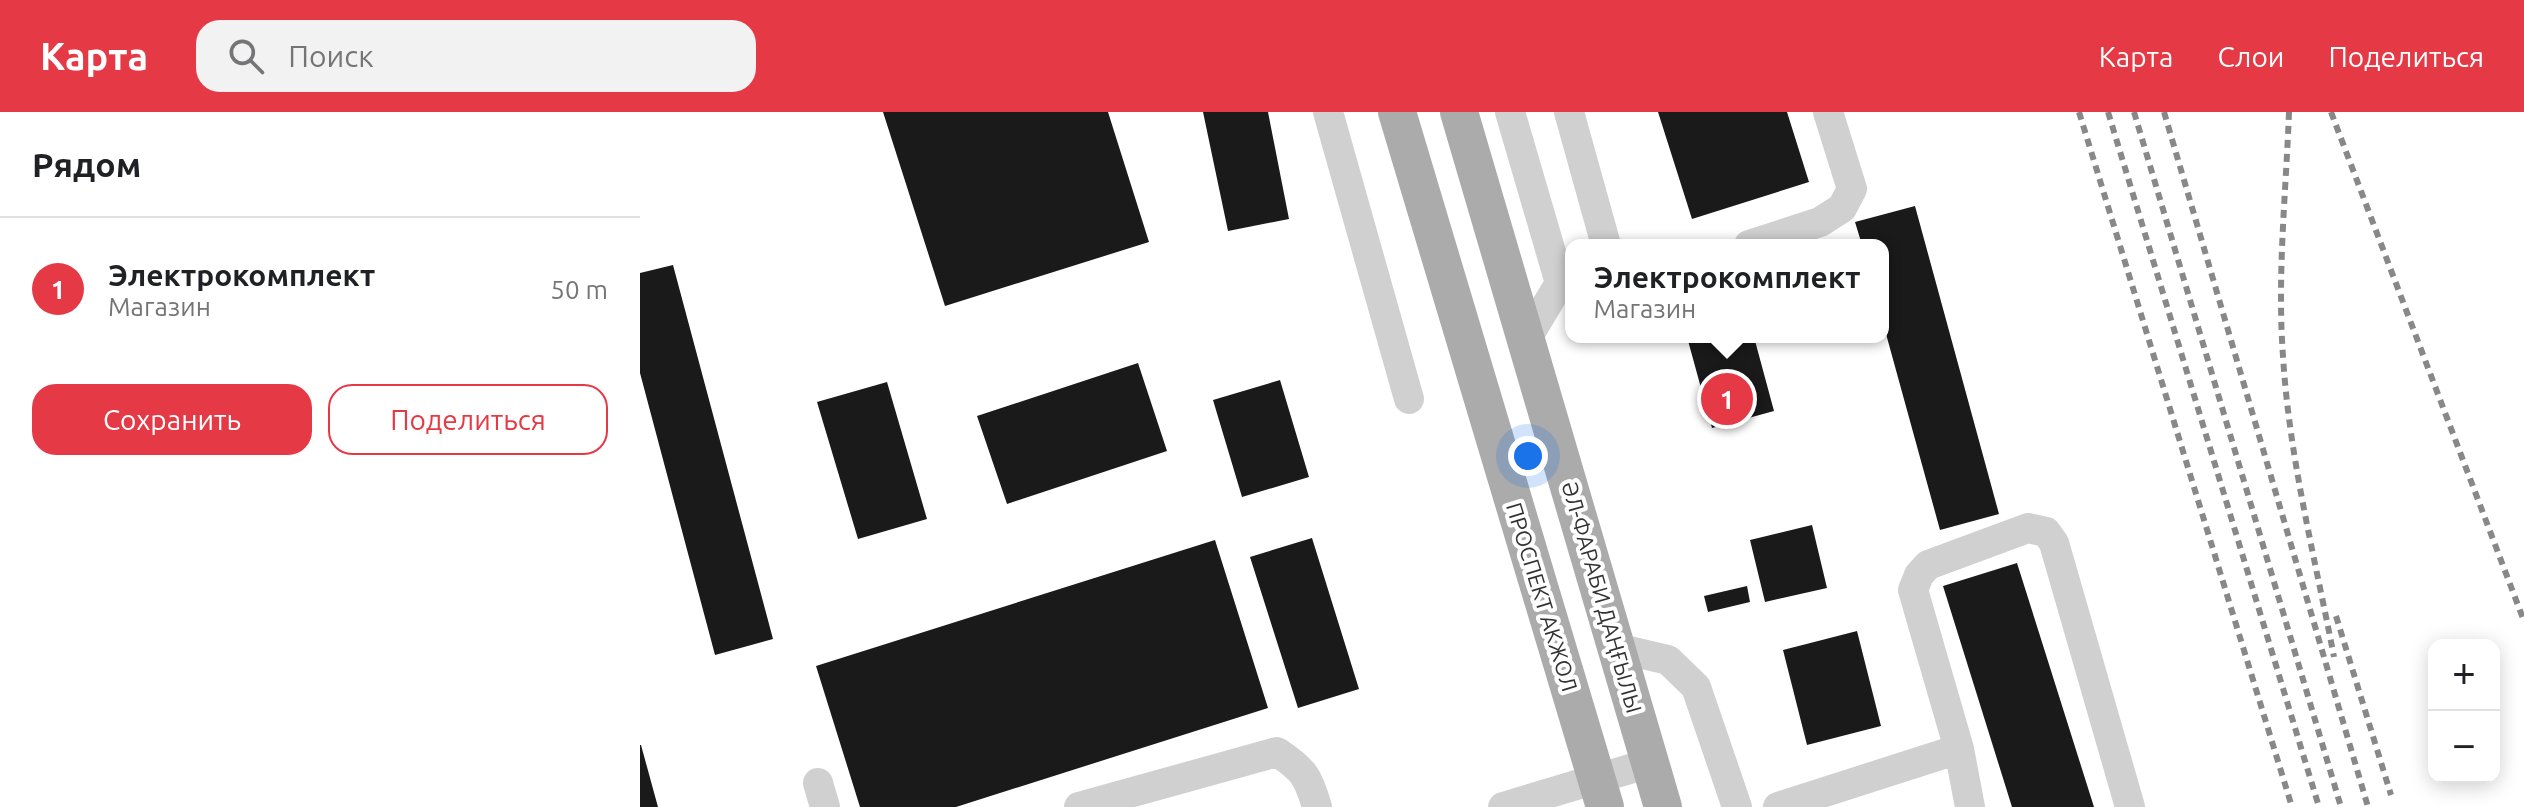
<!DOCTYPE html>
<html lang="ru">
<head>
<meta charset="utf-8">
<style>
	body { margin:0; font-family:Ubuntu,sans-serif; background:#f2f2f2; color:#202124 }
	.controls { position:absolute; right:24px; bottom:24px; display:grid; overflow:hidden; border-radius:16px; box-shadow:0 4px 20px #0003 }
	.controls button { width:72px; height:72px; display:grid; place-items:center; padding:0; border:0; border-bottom:2px solid #e0e0e0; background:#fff; color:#202124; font:40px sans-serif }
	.you { position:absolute; left:888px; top:344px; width:28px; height:28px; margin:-20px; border:6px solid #fff; border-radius:50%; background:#1a73e8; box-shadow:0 0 0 12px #1a73e833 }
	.badge { display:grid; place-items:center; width:52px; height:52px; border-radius:50%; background:#e63946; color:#fff; font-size:26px; font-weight:700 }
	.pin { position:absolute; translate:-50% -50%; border:4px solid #fff; box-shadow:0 2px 8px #0006 }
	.popup { position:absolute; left:925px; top:127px; width:324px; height:104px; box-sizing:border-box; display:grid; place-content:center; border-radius:16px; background:#fff; filter:drop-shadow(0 2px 6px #0005); font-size:26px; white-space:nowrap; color:#757577 }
	.popup b { font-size:30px; color:#202124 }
	.popup::after { content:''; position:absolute; left:50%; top:100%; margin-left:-16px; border:16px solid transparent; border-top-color:#fff }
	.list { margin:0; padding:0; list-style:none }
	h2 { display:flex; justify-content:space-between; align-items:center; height:104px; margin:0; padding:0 32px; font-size:34px }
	h2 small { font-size:26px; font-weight:400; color:#757577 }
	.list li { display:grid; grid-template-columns:52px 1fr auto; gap:24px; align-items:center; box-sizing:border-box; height:144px; padding:0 32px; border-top:2px solid #e0e0e0 }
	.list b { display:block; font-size:30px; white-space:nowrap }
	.list p { margin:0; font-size:26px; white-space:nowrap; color:#757577 }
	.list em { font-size:26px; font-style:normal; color:#757577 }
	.actions { display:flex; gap:16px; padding:24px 32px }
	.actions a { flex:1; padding:18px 0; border:2px solid #e63946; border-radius:24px; text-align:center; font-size:28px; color:#e63946 }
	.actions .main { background:#e63946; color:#fff }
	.icon { flex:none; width:44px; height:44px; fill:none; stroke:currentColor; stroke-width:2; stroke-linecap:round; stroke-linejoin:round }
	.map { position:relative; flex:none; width:1884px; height:695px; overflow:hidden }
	header { display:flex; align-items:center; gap:48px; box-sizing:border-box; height:112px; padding:0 40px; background:#e63946; color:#fff }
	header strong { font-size:38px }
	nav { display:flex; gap:44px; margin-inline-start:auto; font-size:28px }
	.search { width:560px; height:72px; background:#f2f2f2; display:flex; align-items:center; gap:20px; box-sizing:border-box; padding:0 28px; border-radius:24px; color:#757577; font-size:30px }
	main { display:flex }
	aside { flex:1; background:#fff }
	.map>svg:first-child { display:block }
	.building { fill:#1a1a1a }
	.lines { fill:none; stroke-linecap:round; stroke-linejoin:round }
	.minor { stroke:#d0d0d0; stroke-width:30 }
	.major { stroke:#ababab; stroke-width:38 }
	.rail { stroke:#888; stroke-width:6; stroke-dasharray:8 6; stroke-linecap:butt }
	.labels { text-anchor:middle; stroke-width:8; stroke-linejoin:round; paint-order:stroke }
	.street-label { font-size:22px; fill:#333; stroke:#fff }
</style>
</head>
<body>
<header>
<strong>Карта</strong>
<div class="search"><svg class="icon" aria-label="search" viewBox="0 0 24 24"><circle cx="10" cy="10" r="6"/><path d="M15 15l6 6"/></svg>Поиск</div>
<nav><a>Карта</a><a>Слои</a><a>Поделиться</a></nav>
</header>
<main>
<aside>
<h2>Рядом<small></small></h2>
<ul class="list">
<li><span class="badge">1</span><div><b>Электрокомплект</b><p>Магазин</p></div><em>50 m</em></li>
</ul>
<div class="actions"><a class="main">Сохранить</a><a>Поделиться</a></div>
</aside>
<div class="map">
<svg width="1884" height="695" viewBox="0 0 1884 695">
	<rect width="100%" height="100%" fill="#fff"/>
	<path class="building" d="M243,0H468L509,130L305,194Z
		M563,0H628L649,107L588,119Z
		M1018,0H1147L1169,70L1052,107Z
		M1275,94L1359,402L1300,418L1243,211V133H1222L1215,110Z
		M33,153L133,527L75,543L0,261V161Z
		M1047,225H1114L1134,299L1072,316Z
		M498,251L527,339L367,392L337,304Z
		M640,268L669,365L602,385L573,288Z
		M247,270L287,407L218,427L177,290Z
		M1172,413L1187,476L1125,490L1110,428Z
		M672,426L719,577L658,596L610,445Z
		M575,428L628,596L316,695H220L176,554Z
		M1377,451L1454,695H1372L1303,474Z
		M1107,474L1110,490L1068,500L1064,484Z
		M1217,519L1241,614L1167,633L1143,538Z
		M0,633H1L18,695H0Z"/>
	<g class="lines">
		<path class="minor" d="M688,0L769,287
			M870,0L920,171L887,226
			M929,0L966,133
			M1109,133L1180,110L1202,96L1212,77L1188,0
			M977,536L1028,548L1056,575L1097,695
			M178,671L185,695
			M439,695L637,640C664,658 668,664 677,695
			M863,695L1010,651
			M1138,695L1319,637
			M1330,695L1319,637L1273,478L1279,463L1288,453L1388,416L1406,420L1414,431L1490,695"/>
		<path class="major" d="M757,0L965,695
			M819,0L1023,695"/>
		<path class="rail" d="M1439,0L1652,695
			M1468,0L1679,695
			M1494,0L1701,695
			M1524,0L1728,695
			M1649,0C1646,81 1637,163 1643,244C1649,345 1675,446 1694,545
			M1691,0L1884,509
			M1696,504L1751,683"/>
	</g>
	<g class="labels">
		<g class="street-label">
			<text transform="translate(902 485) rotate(73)" y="8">ПРОСПЕКТ АКЖОЛ</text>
			<text transform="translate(962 485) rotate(74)" y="8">ӘЛ-ФАРАБИ ДАҢҒЫЛЫ</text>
		</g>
	</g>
</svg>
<div class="controls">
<button>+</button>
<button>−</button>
</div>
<div class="you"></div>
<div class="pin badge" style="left:1087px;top:287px">1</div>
<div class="popup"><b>Электрокомплект</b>Магазин</div>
</div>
</main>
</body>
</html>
